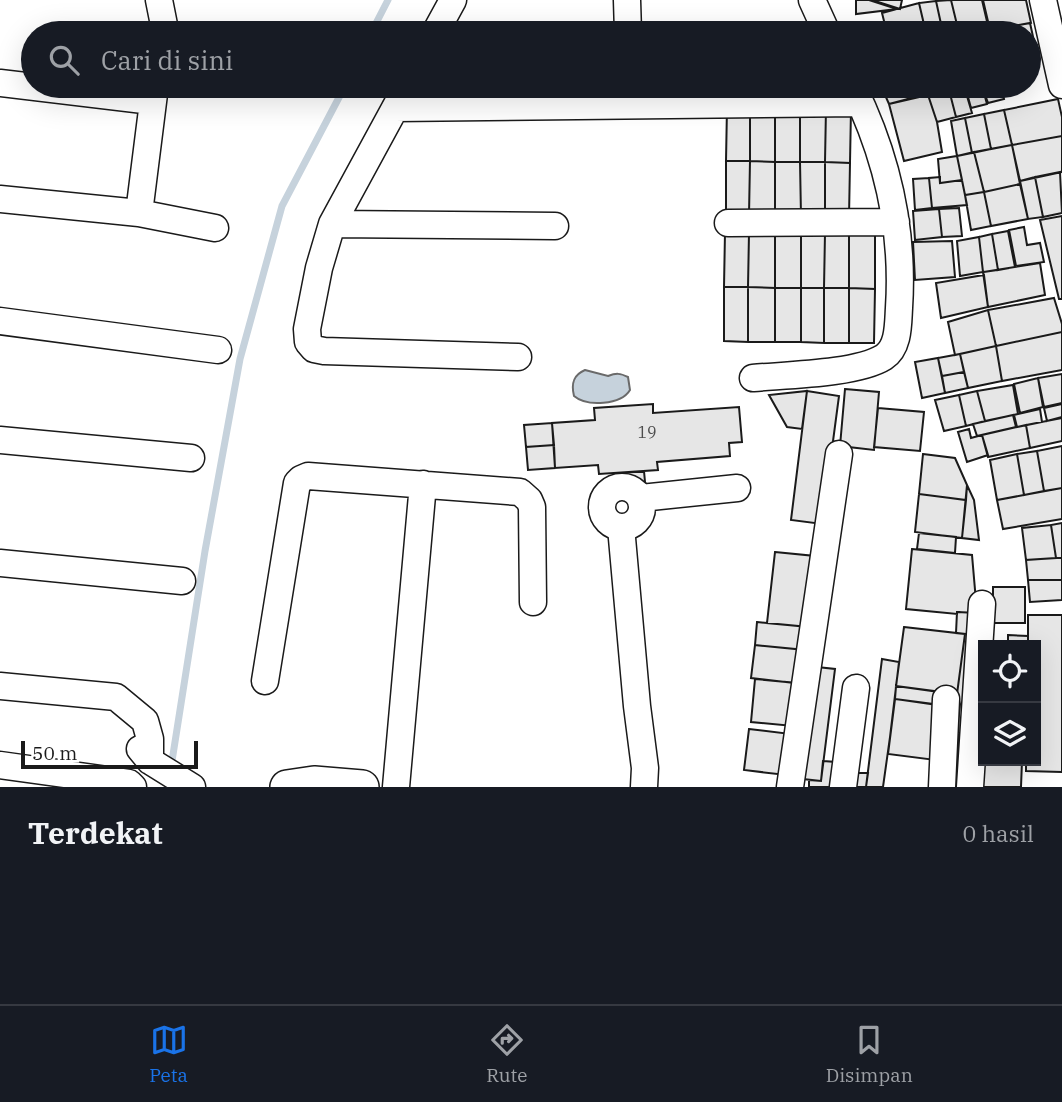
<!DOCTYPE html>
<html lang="id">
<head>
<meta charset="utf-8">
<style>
	body { margin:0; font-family:"IBM Plex Serif",serif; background:#20242c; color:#f1f3f6 }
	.controls { position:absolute; right:21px; bottom:21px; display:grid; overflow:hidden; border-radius:0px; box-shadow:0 7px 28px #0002 }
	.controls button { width:63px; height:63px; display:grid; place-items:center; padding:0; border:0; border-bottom:2px solid #363941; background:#171b24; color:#f1f3f6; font:35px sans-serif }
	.scale { position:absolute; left:21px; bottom:18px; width:177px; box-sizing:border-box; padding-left:7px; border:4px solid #1a1a1a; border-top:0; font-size:19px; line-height:24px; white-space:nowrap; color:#1a1a1a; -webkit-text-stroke:5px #fff; paint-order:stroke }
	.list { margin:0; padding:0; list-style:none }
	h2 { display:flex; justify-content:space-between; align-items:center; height:91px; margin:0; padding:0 28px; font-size:30px }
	h2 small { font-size:23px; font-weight:400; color:#9ea1a6 }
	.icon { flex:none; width:38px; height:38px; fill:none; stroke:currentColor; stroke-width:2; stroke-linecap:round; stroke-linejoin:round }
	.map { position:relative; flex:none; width:1062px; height:787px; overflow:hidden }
	.search { position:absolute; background:#171b24; box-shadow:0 7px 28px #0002; left:21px; right:21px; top:21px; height:77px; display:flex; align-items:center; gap:18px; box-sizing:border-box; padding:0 24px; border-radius:38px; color:#9ea1a6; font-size:26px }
	.sheet { height:217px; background:#171b24 }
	nav { display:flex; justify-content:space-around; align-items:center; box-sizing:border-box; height:98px; border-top:2px solid #363941; background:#171b24; font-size:19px; color:#9ea1a6 }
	nav a { display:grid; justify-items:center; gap:4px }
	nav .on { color:#1a73e8 }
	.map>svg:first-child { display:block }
	.water { fill:#c6d2dc; stroke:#6a6a6a; stroke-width:2 }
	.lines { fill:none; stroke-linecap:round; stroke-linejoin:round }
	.stream { stroke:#c6d2dc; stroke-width:7 }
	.building { fill:#e6e6e6; stroke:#1a1a1a; stroke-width:2 }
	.minor-casing { stroke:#1a1a1a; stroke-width:29 }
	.major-casing { stroke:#1a1a1a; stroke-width:36 }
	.minor { stroke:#fff; stroke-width:26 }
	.major { stroke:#fff; stroke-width:33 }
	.labels { text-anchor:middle; stroke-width:5; stroke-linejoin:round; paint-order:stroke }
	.number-label { font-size:16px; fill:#4d4d4d }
</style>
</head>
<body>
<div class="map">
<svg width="1062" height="787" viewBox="0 0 1062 787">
	<rect width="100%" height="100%" fill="#fff"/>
	<path class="water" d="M585,370L608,376C616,373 620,373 628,377L630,390C621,405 587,407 574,396C571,384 573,375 585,370Z"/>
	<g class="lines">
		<path class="stream" d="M371,33L388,0
			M172,761L205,551L240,359L282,206L345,86"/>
	</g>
	<path class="building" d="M856,0H869L897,9L856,14Z
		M872,0H902L900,9Z
		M951,0L959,33H943L936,1Z
		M951,0H982L989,30L959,33Z
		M983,0H1026L1031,23L990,30Z
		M936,1L943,33H926L919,3Z
		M919,3L926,33H887L882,13Z
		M1030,23L1039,64L1029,66V33H990L989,30Z
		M881,86H901L908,99L889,104Z
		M920,86H948L956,117L937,122L928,95L908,99L904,91Z
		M948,86H964L972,113L956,117Z
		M965,86H982L987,104L971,108Z
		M982,86H1001L1004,99L988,103Z
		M928,95L937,122L942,152L904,161L889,104Z
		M1058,99L1062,117V136L1012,145L1004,110Z
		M727,107H750V161H726Z
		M750,107L775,108V162L750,161Z
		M775,108H800V162H775Z
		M800,108H826L825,162H800Z
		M826,108L851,109L850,163L825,162Z
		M1004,110L1012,145L991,149L984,114Z
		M984,114L991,149L972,153L965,118Z
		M965,118L972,153L957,156L951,121Z
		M1062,136V172L1020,181L1012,145Z
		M1012,145L1020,184L984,192L974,152Z
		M974,152L984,192L965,195L957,156Z
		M957,156L962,180L940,183L938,159Z
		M726,161H750L749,215H726Z
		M750,161L775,162V215H749Z
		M775,162H800L801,216L775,215Z
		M800,162H825V216H801Z
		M825,162L850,163L849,217L825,216Z
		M1060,172L1062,213L1043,217L1035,177Z
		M940,177V183L962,180L967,205L932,208L929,178Z
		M1035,177L1043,217L1028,219L1020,181Z
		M929,178L932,208L915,210L913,179Z
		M1020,184L1028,219L991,226L984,192Z
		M984,192L991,226L971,230L965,195Z
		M959,208L962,236L942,237L939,209Z
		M939,209L942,237L915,240L913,211Z
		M1062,216V299H1059L1040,220Z
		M1024,227L1027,245L1040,243L1044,262L1016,266L1009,230Z
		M1008,231L1015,267L998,270L992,234Z
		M725,232L749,233L748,287H724Z
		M749,233H775V288L748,287Z
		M775,233H801V288H775Z
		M801,233H825L824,288H801Z
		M825,233L849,234V288H824Z
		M849,234H875V289L849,288Z
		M992,234L998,270L983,272L979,237Z
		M979,237L983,272L960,276L957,241Z
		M952,241L955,277L915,280L913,242Z
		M1040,263L1045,295L988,307L983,272Z
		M984,275L988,307L941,318L936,283Z
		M724,287H748V342L724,341Z
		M748,287L775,288V342H748Z
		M775,288H801V342H775Z
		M801,288H824V343L801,342Z
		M824,288H849V343H824Z
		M849,288L875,289L874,343H849Z
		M1054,298L1062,324V332L996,346L988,310Z
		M988,310L996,346L955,355L948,322Z
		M1062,332V370L1002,381L996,346Z
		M996,346L1002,381L968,388L960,354Z
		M960,354L964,372L942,376L938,358Z
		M938,358L945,393L922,398L915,362Z
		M964,372L968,388L945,393L942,376Z
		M1062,374V403L1044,407L1038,378Z
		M1038,378L1043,407L1020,413L1014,384Z
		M1013,385L1018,414L985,421L977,391Z
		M845,389L879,392L874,450L840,446Z
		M807,391L802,429L787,427L769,395Z
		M807,391L839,396L822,524L791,520Z
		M977,391L985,421L966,426L959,395Z
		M959,395L966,426L944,431L935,400Z
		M653,404V413L739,407L742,442L729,443L730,456L657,462L658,470L599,474L598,465L555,468L552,423L595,420L594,408Z
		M1062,404V417L1047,421L1044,408Z
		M878,408L924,412L920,451L874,447Z
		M1040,409L1042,422L1017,427L1014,415Z
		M1013,415L1016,427L977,436L973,424Z
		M1062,418V441L1030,448L1026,425Z
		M552,423L554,445L526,447L524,425Z
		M1026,425L1030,448L988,457L982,435Z
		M969,429L971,438L982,435L988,455L967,462L958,432Z
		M554,445L555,468L528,470L526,447Z
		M1062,446V488L1044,491L1037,451Z
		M1037,451L1044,491L1024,495L1017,454Z
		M923,454L955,458L967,485L966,500L919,494Z
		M1017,454L1024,495L997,500L990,460Z
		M644,471L645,482L614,484L613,474Z
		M967,485L974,500L979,540L962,538Z
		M1062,488V519L1003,529L997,500Z
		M919,494L966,500L962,538L915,532Z
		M1062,523V558H1056L1051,525Z
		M1051,525L1056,558L1026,560L1022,528Z
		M919,533L956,537L955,553L917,549Z
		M912,549L972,555L977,613L957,612V614L906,609Z
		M775,552L815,556L808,627L767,623Z
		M1056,558H1062V580H1028L1026,560Z
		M1028,580H1062V600L1030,602Z
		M993,587H1025V623H993Z
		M957,612L977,613L968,772L953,771L960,704L957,694L965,634L956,633Z
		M1028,615H1062V772L1026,771V761H1036V645H1028Z
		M757,622L808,627L805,650L755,645Z
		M904,627L965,634L957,694L896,686Z
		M1008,635L1028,636V645H994L1008,644Z
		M755,645L805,650L802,684L751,678Z
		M882,659L899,662L890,737L883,787H866Z
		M817,667L835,669L821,781L803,779Z
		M755,679L797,683L793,726L751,722Z
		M896,686L939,692L938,705L895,699Z
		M895,699L942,705L935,760L888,754Z
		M749,729L791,734L786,775L744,770Z
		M823,761L836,762L835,787H809V780L821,781Z
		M983,761H1022L1021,787H982Z
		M852,773H868L866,787H867H852Z"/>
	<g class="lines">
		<g class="minor-casing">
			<path id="minor" d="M159,0L164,25L163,33
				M627,0L628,33
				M812,0L827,33
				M1043,0L1062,85
				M435,33L453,0
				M0,83L152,101
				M407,86L332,224L319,268L307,329L308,342L314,349L324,351L518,357
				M395,108L860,103
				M0,199L139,213L215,228
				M139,213L155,86
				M728,223L896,222
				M332,224L555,226
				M0,321L218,350
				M753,378C786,375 857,374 884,357C899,347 898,324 899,308C904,231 887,156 853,87
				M0,440L191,458
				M602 507a20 20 0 1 1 40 0a20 20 0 1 1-40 0Z
				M641,498L737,488
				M621,527L637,706L645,768L644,787
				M0,563L182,581
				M265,681L297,483L301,479L308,476L520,492L529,500L532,507L533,602
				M0,686L116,697L145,721L150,739V761
				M140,749L150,761L192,787
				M0,765L129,783L133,787
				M396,787L423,484
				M790,787L839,454
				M843,787L856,688
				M942,787L946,699
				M970,787L982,604"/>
		</g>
		<g class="major-casing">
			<path id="major" d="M287,787L314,783L362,787"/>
		</g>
		<use href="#minor" class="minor"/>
		<use href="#major" class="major"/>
	</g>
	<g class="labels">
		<g class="number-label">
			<text x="647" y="438">19</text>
		</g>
	</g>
</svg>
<div class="controls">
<button><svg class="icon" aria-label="locate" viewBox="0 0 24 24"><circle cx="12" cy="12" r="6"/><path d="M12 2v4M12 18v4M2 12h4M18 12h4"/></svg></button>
<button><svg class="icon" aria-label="layers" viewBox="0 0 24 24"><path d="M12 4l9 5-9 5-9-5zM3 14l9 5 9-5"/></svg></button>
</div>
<div class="scale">50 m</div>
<div class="search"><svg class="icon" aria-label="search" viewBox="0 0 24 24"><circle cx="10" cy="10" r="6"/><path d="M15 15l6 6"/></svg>Cari di sini</div>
</div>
<section class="sheet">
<h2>Terdekat<small>0 hasil</small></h2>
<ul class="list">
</ul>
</section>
<nav>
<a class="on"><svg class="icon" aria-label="map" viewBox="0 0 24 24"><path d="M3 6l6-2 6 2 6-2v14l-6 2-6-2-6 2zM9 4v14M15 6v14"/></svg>Peta</a>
<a><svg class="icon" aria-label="directions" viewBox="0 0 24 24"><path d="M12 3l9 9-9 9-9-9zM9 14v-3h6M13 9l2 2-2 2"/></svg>Rute</a>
<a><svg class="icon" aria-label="saved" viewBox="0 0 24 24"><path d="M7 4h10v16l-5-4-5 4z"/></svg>Disimpan</a>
</nav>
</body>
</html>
